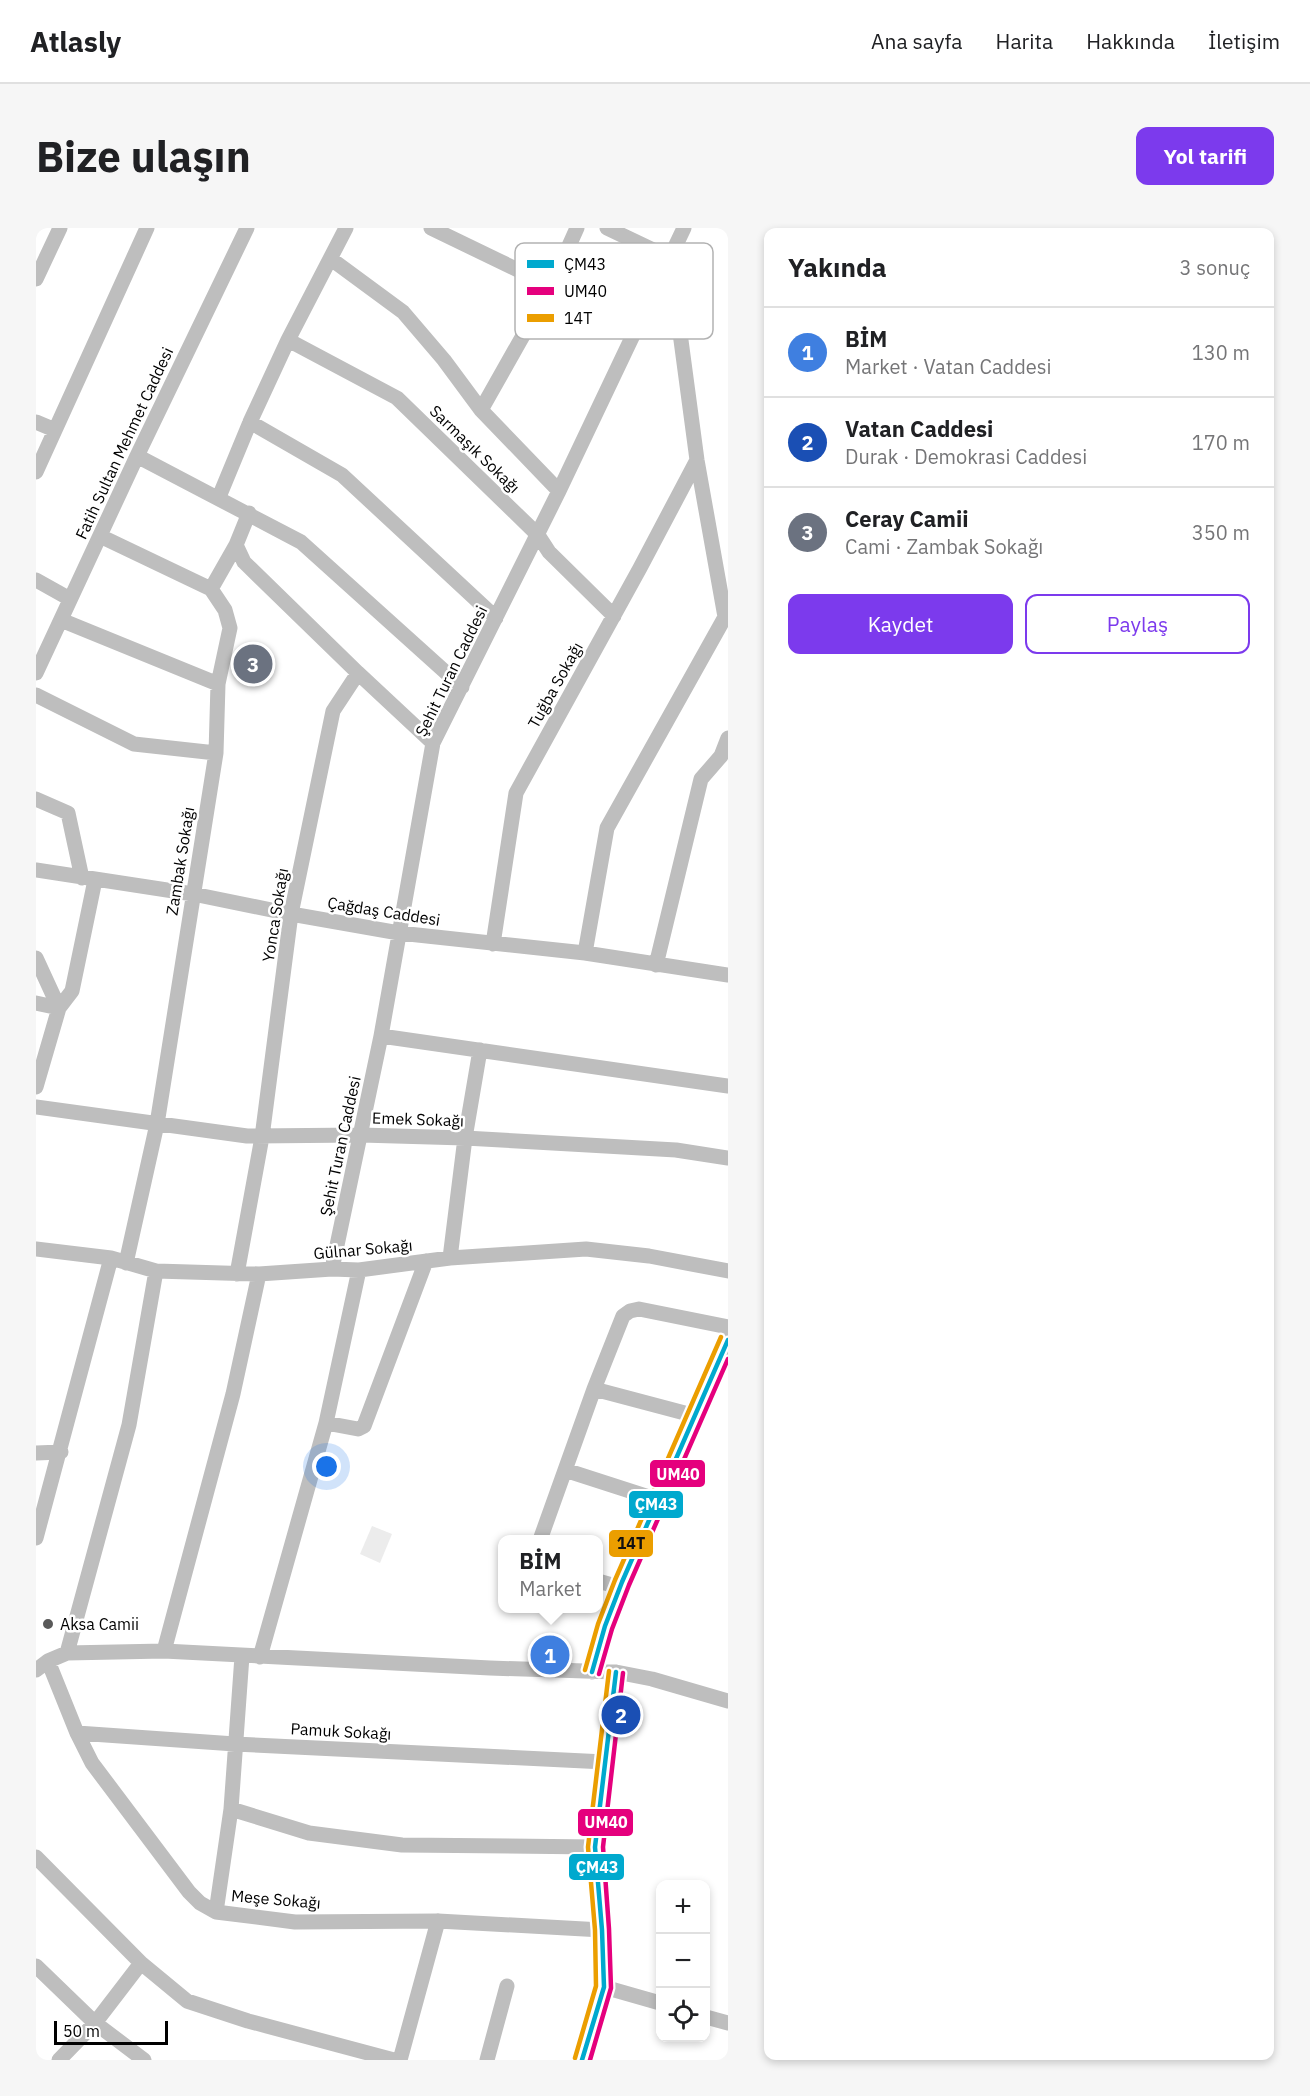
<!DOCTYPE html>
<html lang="tr">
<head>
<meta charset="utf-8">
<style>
	body { margin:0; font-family:"IBM Plex Sans",sans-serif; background:#f6f6f6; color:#202124 }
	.controls { position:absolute; right:18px; bottom:18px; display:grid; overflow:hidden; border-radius:12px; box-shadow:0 3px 9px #0003 }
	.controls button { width:54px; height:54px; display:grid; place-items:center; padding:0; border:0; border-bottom:2px solid #e0e0e0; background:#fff; color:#202124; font:30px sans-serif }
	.scale { position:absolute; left:18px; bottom:15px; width:114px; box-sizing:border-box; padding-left:6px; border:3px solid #000; border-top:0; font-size:16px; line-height:21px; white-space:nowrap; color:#000; -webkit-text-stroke:4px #fff; paint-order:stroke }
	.you { position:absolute; left:291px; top:1239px; width:21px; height:21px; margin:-15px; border:4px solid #fff; border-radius:50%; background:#1a73e8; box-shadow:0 0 0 9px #1a73e833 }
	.badge { display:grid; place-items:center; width:39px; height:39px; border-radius:50%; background:#7c3aed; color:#fff; font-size:20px; font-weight:700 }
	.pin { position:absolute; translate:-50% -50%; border:3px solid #fff; box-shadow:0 2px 6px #0006 }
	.popup { position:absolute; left:462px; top:1307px; width:105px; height:78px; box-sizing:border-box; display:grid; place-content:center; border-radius:12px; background:#fff; filter:drop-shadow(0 2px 4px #0005); font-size:20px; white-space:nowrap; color:#757577 }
	.popup b { font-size:22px; color:#202124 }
	.popup::after { content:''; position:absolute; left:50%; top:100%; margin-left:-12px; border:12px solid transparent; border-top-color:#fff }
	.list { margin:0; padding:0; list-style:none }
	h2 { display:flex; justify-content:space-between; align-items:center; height:78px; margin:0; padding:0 24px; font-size:26px }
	h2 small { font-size:20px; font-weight:400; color:#757577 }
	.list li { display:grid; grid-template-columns:39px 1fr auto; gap:18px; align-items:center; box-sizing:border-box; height:90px; padding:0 24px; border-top:2px solid #e0e0e0 }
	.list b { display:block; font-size:22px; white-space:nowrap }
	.list p { margin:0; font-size:20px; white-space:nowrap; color:#757577 }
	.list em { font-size:20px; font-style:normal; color:#757577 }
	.actions { display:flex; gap:12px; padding:18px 24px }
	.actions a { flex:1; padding:14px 0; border:2px solid #7c3aed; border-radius:12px; text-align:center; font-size:21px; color:#7c3aed }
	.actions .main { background:#7c3aed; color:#fff }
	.icon { flex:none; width:33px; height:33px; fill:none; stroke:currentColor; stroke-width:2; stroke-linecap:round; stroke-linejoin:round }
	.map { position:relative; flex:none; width:692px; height:1832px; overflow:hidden; border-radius:12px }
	header { display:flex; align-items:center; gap:36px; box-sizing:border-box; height:84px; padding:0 30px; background:#fff; border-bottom:2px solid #e0e0e0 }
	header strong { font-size:28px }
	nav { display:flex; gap:33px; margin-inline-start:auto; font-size:21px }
	.intro { display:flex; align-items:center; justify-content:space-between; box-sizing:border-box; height:144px; padding:0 36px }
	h1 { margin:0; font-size:42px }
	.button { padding:15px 27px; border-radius:12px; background:#7c3aed; color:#fff; font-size:21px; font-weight:700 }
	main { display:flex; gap:36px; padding:0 36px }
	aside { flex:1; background:#fff; border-radius:12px; box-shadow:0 3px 9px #0003 }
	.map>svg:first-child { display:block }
	.green { fill:#ececec }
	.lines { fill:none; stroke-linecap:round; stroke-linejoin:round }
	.minor { stroke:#bebebe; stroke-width:15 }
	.bus-1-casing { stroke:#fff; stroke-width:9 }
	.bus-2-casing { stroke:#fff; stroke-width:9 }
	.bus-3-casing { stroke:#fff; stroke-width:9 }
	.bus-1 { stroke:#00a9ce; stroke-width:4.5 }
	.bus-2 { stroke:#e5007d; stroke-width:4.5 }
	.bus-3 { stroke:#eb9e00; stroke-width:4.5 }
	.poi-dot { fill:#595959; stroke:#fff; stroke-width:2 }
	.labels { text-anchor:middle; stroke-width:5; stroke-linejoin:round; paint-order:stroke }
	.street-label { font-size:16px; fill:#000; stroke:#fff }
	.poi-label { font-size:16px; fill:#000; stroke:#fff; text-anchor:start }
	.key { fill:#fff; stroke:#b2b2b2; stroke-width:1.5 }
	.key-label { font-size:16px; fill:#000 }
	.line-badge { stroke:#fff; stroke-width:2 }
	.badge-label { font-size:16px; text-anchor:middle; font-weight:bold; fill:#fff }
	.pale-badge-label { font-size:16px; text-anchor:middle; font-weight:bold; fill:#111 }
</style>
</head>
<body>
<header>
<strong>Atlasly</strong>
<nav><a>Ana sayfa</a><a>Harita</a><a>Hakkında</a><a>İletişim</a></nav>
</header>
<div class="intro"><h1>Bize ulaşın</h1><a class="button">Yol tarifi</a></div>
<main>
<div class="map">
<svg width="692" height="1832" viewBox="0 0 692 1832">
	<rect width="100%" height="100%" fill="#fff"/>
	<path class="green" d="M336,1298L356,1306L344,1335L324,1326Z"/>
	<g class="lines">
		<path class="minor" d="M395,0L515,58
			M571,0L634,30L661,232L689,389H692
			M295,31L367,84L408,132L445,182L523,263
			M0,51L24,0
			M252,112L361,170L502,307L513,324L578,388
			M445,182L515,58L541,0
			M0,194L19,202
			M214,194L306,247L460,390
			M101,228L265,314L426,459
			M0,244L111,0
			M183,269L214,194L252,112L310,0
			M64,308L175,361L189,382L194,400L182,456L180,525L121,896L90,1035
			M200,317L208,334L322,445
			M0,352L34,371
			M175,361L200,317L213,285
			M25,392L182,456
			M0,445L101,228L211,0
			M0,467L98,516L180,525
			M0,571L32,585L46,650
			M0,642L157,666L255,686L363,705L549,725L692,747
			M457,716L480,565L604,340L661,232
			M549,725L571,600L689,389
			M0,730L23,780L0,859
			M620,737L665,551L685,528L692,510
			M0,775L23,780L36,763L59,652
			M345,808L692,858
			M0,879L211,908L325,907L429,910L640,922L692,930
			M0,1021L75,1030L120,1043L223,1046L296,1041L323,1042L414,1030L550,1021L613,1028L692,1043
			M414,1030L429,910L444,822
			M296,1041L345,808L397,515L523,263L648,0
			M201,1046L226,909L255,686L297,483L322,445L397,515
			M558,1161L660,1188
			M290,1195L322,1201L328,1198L390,1033
			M0,1225L25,1224
			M529,1242L622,1272
			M0,1310L75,1030
			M504,1312L558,1161L587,1088L594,1083L603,1081L692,1099
			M562,1353L583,1359
			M128,1423L197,1166L223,1046
			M31,1425L93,1197L120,1043
			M224,1429L290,1195L323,1042
			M12,1433L41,1505L56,1535L153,1664L164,1675L180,1684L259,1694L402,1693L566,1702
			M0,1442L12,1433L31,1425L128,1423L454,1440L580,1444L616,1451L692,1473
			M556,1444C571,1382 598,1326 624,1268C648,1216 670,1164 692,1112
			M41,1505L199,1516L569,1534
			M195,1581L273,1605L366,1617L559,1619
			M0,1629L105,1735L151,1773L212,1793L358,1832
			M180,1684L195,1581L206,1428
			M0,1738L59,1795L108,1832
			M568,1759L624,1775
			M670,1789L692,1795
			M23,1832L59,1795L105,1735
			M364,1832L402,1693
			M451,1832L471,1758
			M546,1832L568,1759L566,1702L559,1619L580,1444"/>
		<g class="bus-1-casing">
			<path id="bus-1" d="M556,1444L569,1398L586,1354L692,1112
				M546,1832L568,1759L566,1702L559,1619L580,1444"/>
		</g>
		<g class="bus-2-casing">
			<path id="bus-2" d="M563,1446L576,1401L593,1357L692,1131
				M554,1832L575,1760L573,1701L567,1619L587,1445"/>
		</g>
		<g class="bus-3-casing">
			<path id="bus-3" d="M549,1442L562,1396L579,1352L685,1109
				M539,1830L560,1758L559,1702L552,1619L573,1443"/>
		</g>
		<use href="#bus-1" class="bus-1"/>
		<use href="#bus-2" class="bus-2"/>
		<use href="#bus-3" class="bus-3"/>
	</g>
	<circle class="poi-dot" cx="12" cy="1396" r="6"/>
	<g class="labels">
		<g class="street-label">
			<text transform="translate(88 215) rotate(-65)" y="6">Fatih Sultan Mehmet Caddesi</text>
			<text transform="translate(439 221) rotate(44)" y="6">Sarmaşık Sokağı</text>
			<text transform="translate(415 443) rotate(-64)" y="6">Şehit Turan Caddesi</text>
			<text transform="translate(519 457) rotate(-61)" y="6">Tuğba Sokağı</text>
			<text transform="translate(144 633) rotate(-81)" y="6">Zambak Sokağı</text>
			<text transform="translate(348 683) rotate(9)" y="6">Çağdaş Caddesi</text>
			<text transform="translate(239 687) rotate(-81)" y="6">Yonca Sokağı</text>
			<text transform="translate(382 891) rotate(2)" y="6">Emek Sokağı</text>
			<text transform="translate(304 918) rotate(-78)" y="6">Şehit Turan Caddesi</text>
			<text transform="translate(327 1021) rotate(-5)" y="6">Gülnar Sokağı</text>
			<text transform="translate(305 1503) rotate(3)" y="6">Pamuk Sokağı</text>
			<text transform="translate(240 1671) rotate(5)" y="6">Meşe Sokağı</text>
		</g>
		<g class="poi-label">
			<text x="24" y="1402">Aksa Camii</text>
		</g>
	</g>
	<rect x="479" y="15" width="198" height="96" rx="9" class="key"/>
	<rect x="491" y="32" width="27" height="8" fill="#00a9ce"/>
	<rect x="491" y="59" width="27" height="8" fill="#e5007d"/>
	<rect x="491" y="86" width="27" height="8" fill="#eb9e00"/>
	<g class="key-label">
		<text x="528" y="42">ÇM43</text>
		<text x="528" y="69">UM40</text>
		<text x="528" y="96">14T</text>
	</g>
	<g class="line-badge">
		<rect x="613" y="1231" width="57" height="29" rx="6" fill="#e5007d"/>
		<rect x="592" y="1262" width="56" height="29" rx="6" fill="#00a9ce"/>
		<rect x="572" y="1301" width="46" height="29" rx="6" fill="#eb9e00"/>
		<rect x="541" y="1580" width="57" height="29" rx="6" fill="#e5007d"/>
		<rect x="532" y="1625" width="57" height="28" rx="6" fill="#00a9ce"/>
	</g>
	<g class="badge-label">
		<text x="642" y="1252">UM40</text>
		<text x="620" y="1282">ÇM43</text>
		<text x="570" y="1600">UM40</text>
		<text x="561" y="1645">ÇM43</text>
	</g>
	<g class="pale-badge-label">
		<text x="595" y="1321">14T</text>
	</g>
</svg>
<div class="controls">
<button>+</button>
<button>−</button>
<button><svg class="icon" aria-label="locate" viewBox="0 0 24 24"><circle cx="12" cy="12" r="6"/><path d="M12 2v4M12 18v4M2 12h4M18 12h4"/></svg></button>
</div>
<div class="scale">50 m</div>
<div class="you"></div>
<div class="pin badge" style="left:514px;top:1427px;background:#3f7fe0">1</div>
<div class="popup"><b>BİM</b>Market</div>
<div class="pin badge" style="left:585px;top:1487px;background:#1a4fb4">2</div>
<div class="pin badge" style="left:217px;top:436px;background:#6b7280">3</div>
</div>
<aside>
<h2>Yakında<small>3 sonuç</small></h2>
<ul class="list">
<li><span class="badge" style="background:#3f7fe0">1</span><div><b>BİM</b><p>Market · Vatan Caddesi</p></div><em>130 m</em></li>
<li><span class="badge" style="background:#1a4fb4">2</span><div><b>Vatan Caddesi</b><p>Durak · Demokrasi Caddesi</p></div><em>170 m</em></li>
<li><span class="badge" style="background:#6b7280">3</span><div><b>Ceray Camii</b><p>Cami · Zambak Sokağı</p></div><em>350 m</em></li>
</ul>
<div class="actions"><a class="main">Kaydet</a><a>Paylaş</a></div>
</aside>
</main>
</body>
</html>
